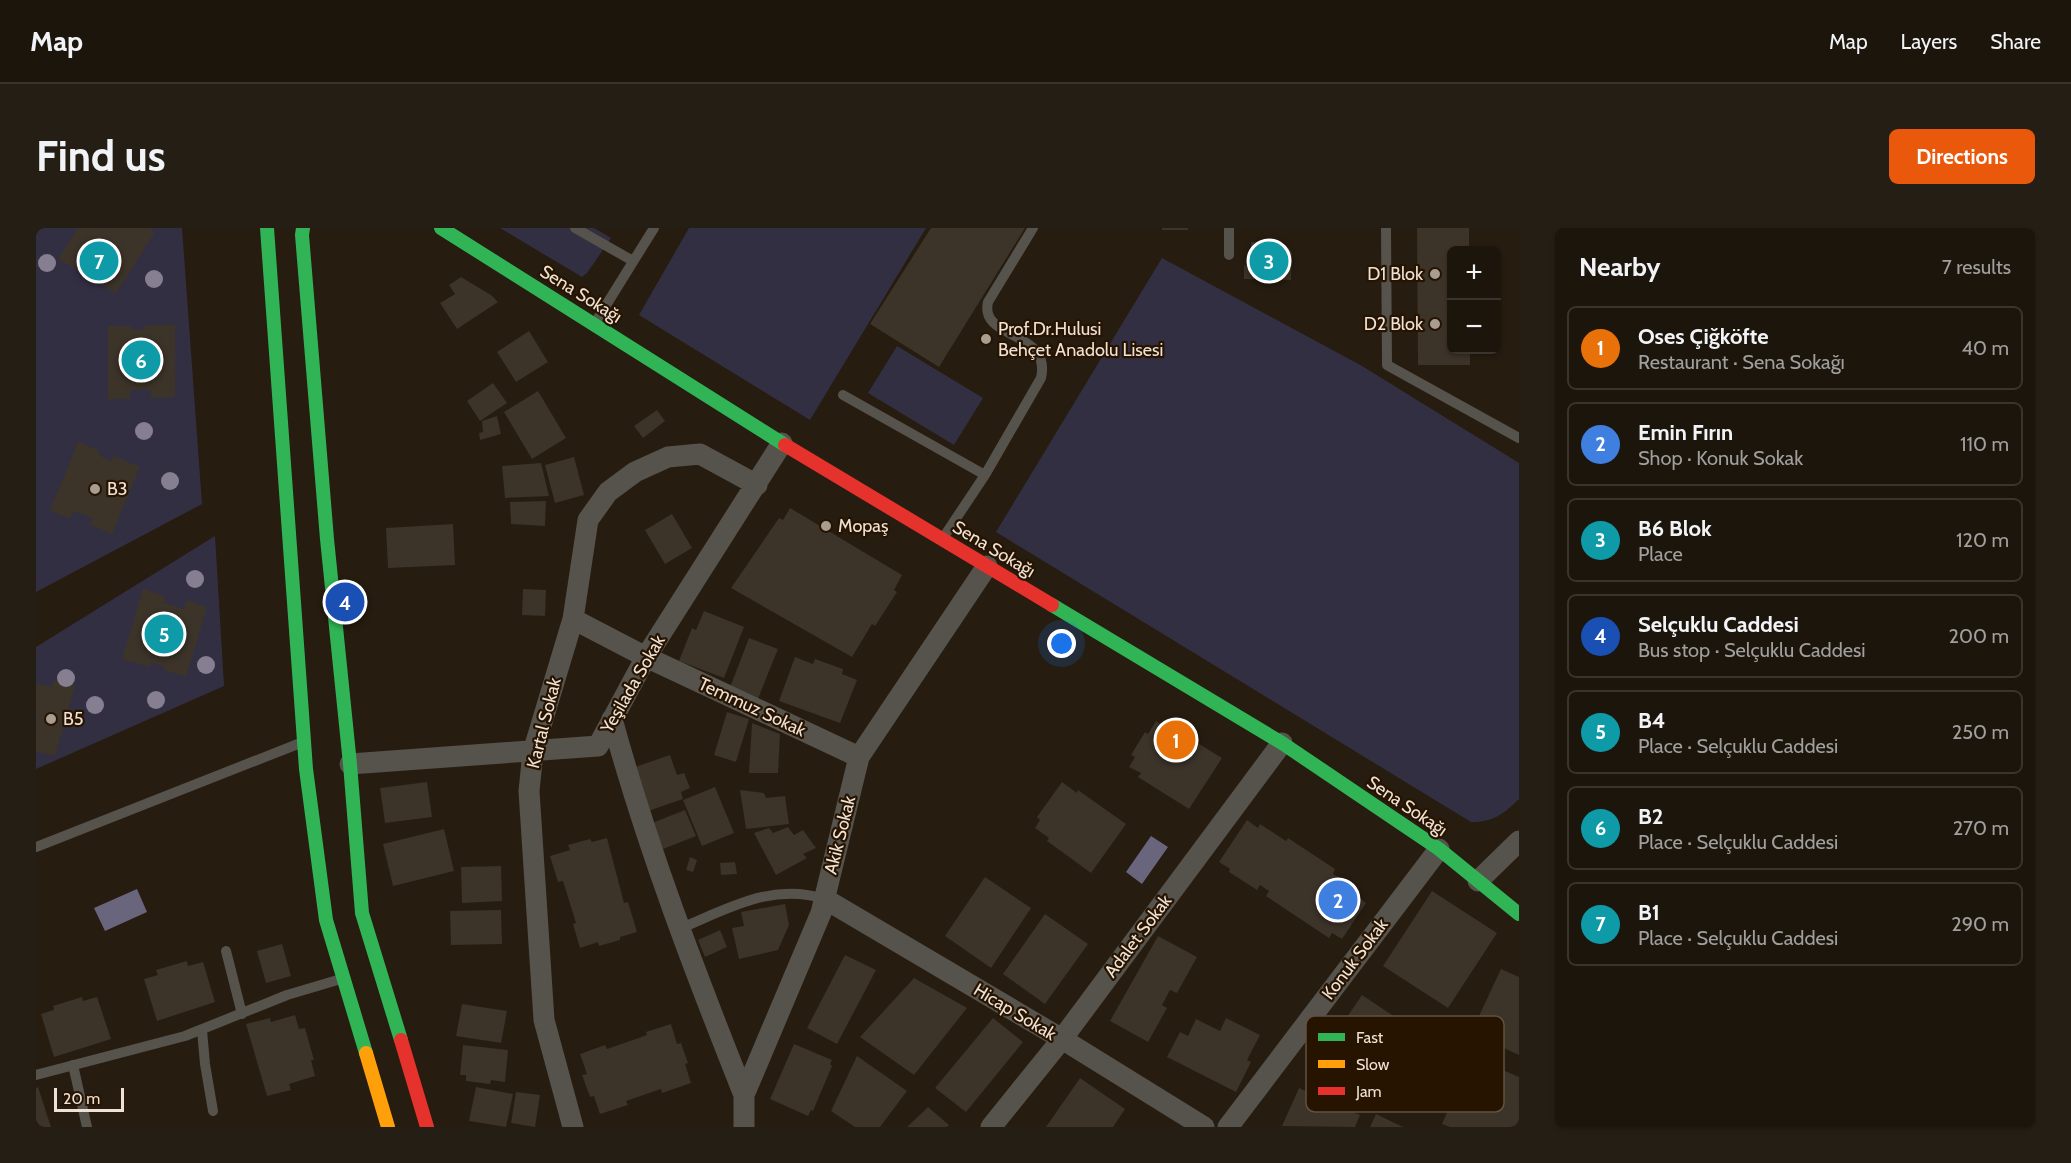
<!DOCTYPE html>
<html lang="en">
<head>
<meta charset="utf-8">
<style>
	body { margin:0; font-family:Cabin,sans-serif; background:#251e15; color:#f1f3f6 }
	.controls { position:absolute; right:18px; top:18px; display:grid; overflow:hidden; border-radius:9px; box-shadow:0 2px 4px #0004 }
	.controls button { width:54px; height:54px; display:grid; place-items:center; padding:0; border:0; border-bottom:2px solid #3a342d; background:#1c150c; color:#f1f3f6; font:30px sans-serif }
	.scale { position:absolute; left:18px; bottom:15px; width:70px; box-sizing:border-box; padding-left:6px; border:3px solid #efe2d5; border-top:0; font-size:16px; line-height:21px; white-space:nowrap; color:#efe2d5; -webkit-text-stroke:4px #261400; paint-order:stroke }
	.you { position:absolute; left:1026px; top:416px; width:21px; height:21px; margin:-15px; border:4px solid #fff; border-radius:50%; background:#1a73e8; box-shadow:0 0 0 9px #1a73e833 }
	.badge { display:grid; place-items:center; width:39px; height:39px; border-radius:50%; background:#ea580c; color:#fff; font-size:20px; font-weight:700 }
	.pin { position:absolute; translate:-50% -50%; border:3px solid #fff; box-shadow:0 2px 6px #0006 }
	.list { margin:0; padding:0; list-style:none }
	h2 { display:flex; justify-content:space-between; align-items:center; height:78px; margin:0; padding:0 24px; font-size:26px }
	h2 small { font-size:20px; font-weight:400; color:#a09f9d }
	.list li { display:grid; grid-template-columns:39px 1fr auto; gap:18px; align-items:center; box-sizing:border-box; height:84px; margin:0 12px 12px; padding:0 12px; border:2px solid #3a342d; border-radius:9px }
	.list b { display:block; font-size:22px; white-space:nowrap }
	.list p { margin:0; font-size:20px; white-space:nowrap; color:#a09f9d }
	.list em { font-size:20px; font-style:normal; color:#a09f9d }
	.map { position:relative; flex:none; width:1483px; height:899px; overflow:hidden; border-radius:9px }
	header { display:flex; align-items:center; gap:36px; box-sizing:border-box; height:84px; padding:0 30px; background:#1c150c; border-bottom:2px solid #3a342d }
	header strong { font-size:28px }
	nav { display:flex; gap:33px; margin-inline-start:auto; font-size:21px }
	.intro { display:flex; align-items:center; justify-content:space-between; box-sizing:border-box; height:144px; padding:0 36px }
	h1 { margin:0; font-size:42px }
	.button { padding:15px 27px; border-radius:9px; background:#ea580c; color:#fff; font-size:21px; font-weight:700 }
	main { display:flex; gap:36px; padding:0 36px }
	aside { flex:1; background:#1c150c; border-radius:9px; box-shadow:0 2px 4px #0004 }
	.map>svg:first-child { display:block }
	.green { fill:#332f42 }
	.water { fill:#68657c }
	.building { fill:#3c3329 }
	.lines { fill:none; stroke-linecap:round; stroke-linejoin:round }
	.lane { stroke:#56524c; stroke-width:10 }
	.street { stroke:#56524c; stroke-width:21 }
	.fast { stroke:#30b455; stroke-width:14 }
	.slow { stroke:#ff9f0a; stroke-width:14 }
	.jam { stroke:#e5322d; stroke-width:14 }
	.tree { fill:#867f91 }
	.poi-dot { fill:#a99d90; stroke:#261400; stroke-width:2 }
	.labels { text-anchor:middle; stroke-width:4.5; stroke-linejoin:round; paint-order:stroke }
	.poi-label { font-size:18px; fill:#efe2d5; stroke:#261400; text-anchor:start }
	.street-label { font-size:18px; fill:#efe2d5; stroke:#261400 }
	.key { fill:#261400; stroke:#625240; stroke-width:1.5 }
	.key-label { font-size:16px; fill:#efe2d5 }
</style>
</head>
<body>
<header>
<strong>Map</strong>
<nav><a>Map</a><a>Layers</a><a>Share</a></nav>
</header>
<div class="intro"><h1>Find us</h1><a class="button">Directions</a></div>
<main>
<div class="map">
<svg width="1483" height="899" viewBox="0 0 1483 899">
	<rect width="100%" height="100%" fill="#261c10"/>
	<path class="green" d="M0,0H146L166,276L0,364Z
		M464,0H558L575,10L551,45L546,49Z
		M653,0H890L774,192L603,87Z
		M1126,30L1326,138L1483,235V571C1468,586 1457,594 1435,594L960,304Z
		M861,118L947,170L918,217L832,165Z
		M179,308L188,458L0,541V419Z"/>
	<path class="water" d="M1115,608L1132,619L1106,656L1090,644Z
		M101,661L111,684L69,703L58,680Z"/>
	<path class="building" d="M42,0H113L119,4L80,65L59,53L63,46L45,35L41,42L22,31Z
		M895,0H989L903,139L834,96Z
		M1126,0H1152V2H1126Z
		M1381,0H1433V22H1416V122H1434V137H1382Z
		M1215,14H1231V17H1249L1253,20L1256,25L1255,52L1208,51V37L1211,38V29H1215Z
		M425,49L455,67L462,74L421,101L404,75L419,66L413,57Z
		M109,97H139V169L115,170V162H94V171H72V98H95V102H109Z
		M493,103L512,134L480,154L461,124Z
		M457,155L471,175L444,193L431,173Z
		M502,163L530,210L496,231L468,184Z
		M621,182L629,193L607,210L598,198Z
		M461,188L465,206L444,212L443,205L447,204L446,193Z
		M42,214L64,223L62,227L76,233L77,228L104,239L76,306L54,297L57,291L38,283L34,291L14,282Z
		M538,229L548,267L519,275L509,237Z
		M505,235L513,268L469,270L466,238Z
		M510,273L509,298L475,296L474,274Z
		M754,280L866,347L858,362L861,364L839,398L836,396L816,429L695,360L743,290L747,292Z
		M636,286L656,320L629,336L609,302Z
		M417,296L419,337L352,340L350,300Z
		M107,361L129,368L128,375L148,381L150,372L171,379L150,449L128,442L129,439L115,434L114,439L86,431Z
		M487,361L510,362L509,388L486,387Z
		M668,383L708,399L688,450L643,433L656,400L660,402Z
		M713,410L742,421L721,473L693,462Z
		M759,429L777,436L779,431L807,441L806,446L821,452L804,495L743,473Z
		M18,452L39,457L19,528L0,523V455L16,459Z
		M691,484L713,491L700,534L678,527Z
		M1120,493L1135,502L1137,500L1186,530L1153,581L1102,549L1105,545L1093,539L1099,529L1095,527L1109,504L1112,506Z
		M716,495L744,506L742,545H713Z
		M634,527L641,547L648,545L654,560L645,564L647,571L612,583L596,540Z
		M391,554L396,589L349,595L344,560Z
		M1026,554L1041,565L1042,562L1090,596L1055,645L1011,613L1013,610L999,600L1004,592L1001,589Z
		M679,559L698,605L666,618L647,572Z
		M704,562L728,565L730,570L749,568L753,596L710,601Z
		M649,582L660,608L627,621L616,595Z
		M1211,592L1222,600L1224,596L1250,613L1252,610L1299,641L1297,646L1321,661L1318,666L1330,675L1306,711L1296,705L1293,710L1230,668L1233,663L1224,657L1221,662L1193,644L1194,641L1183,634Z
		M752,599L758,607L767,602L780,620L767,626L771,630L740,647L718,605L733,600L737,605Z
		M408,601L418,643L357,658L347,616Z
		M571,610L588,675L592,674L601,704L584,709V712L563,718L562,714L544,720L537,696L540,695L527,653L522,654L514,628L534,622L532,617L554,611L556,614Z
		M654,629L661,632L657,644L650,642Z
		M699,634L701,646L685,647L684,635Z
		M465,638L466,673L426,675L425,639Z
		M949,649L995,680L955,740L909,708Z
		M1396,663L1461,705L1412,780L1347,738Z
		M749,676L753,697L742,722L703,731L696,700L708,698L705,684Z
		M465,682L466,716L415,717L414,683Z
		M1009,686L1052,716L1009,776L967,746Z
		M684,702L691,719L669,729L662,712Z
		M1122,708L1161,729L1141,765L1134,762L1126,777L1131,780L1112,814L1074,793Z
		M246,716L255,748L230,755L221,723Z
		M809,727L840,742L801,816L771,800Z
		M151,733L152,738L167,734L179,774L121,793L108,751L122,747L120,742Z
		M1465,741L1483,749V827L1435,805Z
		M878,750L931,780L878,847L824,809Z
		M1326,767L1407,821L1366,882L1285,827Z
		M46,769L47,773L61,769L75,811L18,829L5,786L18,782L17,778Z
		M426,776L471,783L465,815L420,808Z
		M259,787L263,801L269,800L278,832H275L279,848L253,856L255,862L231,868L210,796L234,790L235,794Z
		M957,790L987,814L930,884L899,860Z
		M1190,790L1224,807L1211,832L1215,834L1200,864L1131,829L1144,804L1152,808L1160,791L1184,803Z
		M635,796L641,816L645,815L652,835L649,836L655,855L626,865L625,861L590,873L592,877L564,886L558,868L554,869L546,847L551,846L544,826L569,817L571,821L611,807L610,804Z
		M758,816L796,832L794,836L796,838L777,883L775,882L772,888L734,871Z
		M427,817L472,822L469,854L455,852L454,856L430,853V847H424Z
		M821,828L871,863L844,899H819L795,883Z
		M1435,828L1483,849V899H1414L1406,896Z
		M1044,850L1089,881L1077,899H1010Z
		M2,859L15,899H0V860Z
		M440,859L477,866L470,899L433,893Z
		M1263,860L1324,887L1319,899L1246,898Z
		M480,864L504,867L499,899L475,895Z
		M892,879L913,897L911,899H871Z
		M1340,886L1367,899H1334Z"/>
	<g class="lines">
		<path class="lane" d="M539,0L597,33
			M1193,0V27
			M1350,0L1351,137L1483,210
			M559,95L618,0
			M807,167L949,247
			M907,310L949,247L1005,150C1016,102 943,112 952,74L997,0
			M0,619L267,514
			M645,700C692,681 736,654 789,671
			M190,723L206,786
			M166,802L169,836L177,883
			M37,837L51,899
			M0,847L149,808L251,767L305,751"/>
		<path class="street" d="M537,391L610,429L823,529
			M576,491C611,619 659,744 708,867
			M314,536L562,518L610,429L746,215
			M1442,653L1483,613
			M789,671L1026,811L1168,899
			M537,899L508,792L493,563L497,524L537,391L552,292L572,264L599,244L632,229L664,226L721,257
			M708,899V867L785,685L823,529L951,338
			M955,899L1026,811L1246,515
			M1192,899L1403,621"/>
		<path class="fast" d="M231,0L270,541L290,692L330,825
			M267,0L266,7L291,311L314,536L326,685L365,812
			M405,0L749,217
			M1016,377L1246,515L1403,621L1483,686"/>
		<path class="slow" d="M330,825L352,899"/>
		<path class="jam" d="M749,217L1016,377
			M365,812L391,899"/>
	</g>
	<g class="tree">
		<circle cx="11" cy="35" r="9"/>
		<circle cx="118" cy="51" r="9"/>
		<circle cx="108" cy="203" r="9"/>
		<circle cx="134" cy="253" r="9"/>
		<circle cx="159" cy="351" r="9"/>
		<circle cx="170" cy="437" r="9"/>
		<circle cx="30" cy="450" r="9"/>
		<circle cx="120" cy="472" r="9"/>
		<circle cx="59" cy="477" r="9"/>
	</g>
	<g class="poi-dot">
		<circle cx="1399" cy="46" r="6"/>
		<circle cx="1399" cy="96" r="6"/>
		<circle cx="950" cy="111" r="6"/>
		<circle cx="59" cy="261" r="6"/>
		<circle cx="790" cy="298" r="6"/>
		<circle cx="15" cy="491" r="6"/>
	</g>
	<g class="labels">
		<g class="poi-label">
			<text x="1387" y="52" text-anchor="end">D1 Blok</text>
			<text x="1387" y="102" text-anchor="end">D2 Blok</text>
			<text x="962" y="107">Prof.Dr.Hulusi<tspan x="962" dy="21">Behçet Anadolu Lisesi</tspan></text>
			<text x="71" y="267">B3</text>
			<text x="802" y="304">Mopaş</text>
			<text x="27" y="497">B5</text>
		</g>
		<g class="street-label">
			<text transform="translate(545 66) rotate(32)" y="6">Sena Sokağı</text>
			<text transform="translate(958 321) rotate(31)" y="6">Sena Sokağı</text>
			<text transform="translate(597 456) rotate(-60)" y="6">Yeşilada Sokak</text>
			<text transform="translate(716 479) rotate(25)" y="6">Temmuz Sokak</text>
			<text transform="translate(508 495) rotate(-76)" y="6">Kartal Sokak</text>
			<text transform="translate(1371 578) rotate(34)" y="6">Sena Sokağı</text>
			<text transform="translate(804 607) rotate(-76)" y="6">Akik Sokak</text>
			<text transform="translate(1102 708) rotate(-53)" y="6">Adalet Sokak</text>
			<text transform="translate(1319 731) rotate(-53)" y="6">Konuk Sokak</text>
			<text transform="translate(979 784) rotate(31)" y="6">Hicap Sokak</text>
		</g>
	</g>
	<rect x="1270" y="788" width="198" height="96" rx="9" class="key"/>
	<rect x="1282" y="805" width="27" height="8" fill="#30b455"/>
	<rect x="1282" y="832" width="27" height="8" fill="#ff9f0a"/>
	<rect x="1282" y="859" width="27" height="8" fill="#e5322d"/>
	<g class="key-label">
		<text x="1320" y="815">Fast</text>
		<text x="1320" y="842">Slow</text>
		<text x="1320" y="869">Jam</text>
	</g>
</svg>
<div class="controls">
<button>+</button>
<button>−</button>
</div>
<div class="scale">20 m</div>
<div class="you"></div>
<div class="pin badge" style="left:1140px;top:512px;background:#e8710a">1</div>
<div class="pin badge" style="left:1302px;top:672px;background:#3f7fe0">2</div>
<div class="pin badge" style="left:1233px;top:33px;background:#0f9aa8">3</div>
<div class="pin badge" style="left:309px;top:374px;background:#1a4fb4">4</div>
<div class="pin badge" style="left:128px;top:406px;background:#0f9aa8">5</div>
<div class="pin badge" style="left:105px;top:132px;background:#0f9aa8">6</div>
<div class="pin badge" style="left:63px;top:33px;background:#0f9aa8">7</div>
</div>
<aside>
<h2>Nearby<small>7 results</small></h2>
<ul class="list">
<li><span class="badge" style="background:#e8710a">1</span><div><b>Oses Çiğköfte</b><p>Restaurant · Sena Sokağı</p></div><em>40 m</em></li>
<li><span class="badge" style="background:#3f7fe0">2</span><div><b>Emin Fırın</b><p>Shop · Konuk Sokak</p></div><em>110 m</em></li>
<li><span class="badge" style="background:#0f9aa8">3</span><div><b>B6 Blok</b><p>Place</p></div><em>120 m</em></li>
<li><span class="badge" style="background:#1a4fb4">4</span><div><b>Selçuklu Caddesi</b><p>Bus stop · Selçuklu Caddesi</p></div><em>200 m</em></li>
<li><span class="badge" style="background:#0f9aa8">5</span><div><b>B4</b><p>Place · Selçuklu Caddesi</p></div><em>250 m</em></li>
<li><span class="badge" style="background:#0f9aa8">6</span><div><b>B2</b><p>Place · Selçuklu Caddesi</p></div><em>270 m</em></li>
<li><span class="badge" style="background:#0f9aa8">7</span><div><b>B1</b><p>Place · Selçuklu Caddesi</p></div><em>290 m</em></li>
</ul>
</aside>
</main>
</body>
</html>
